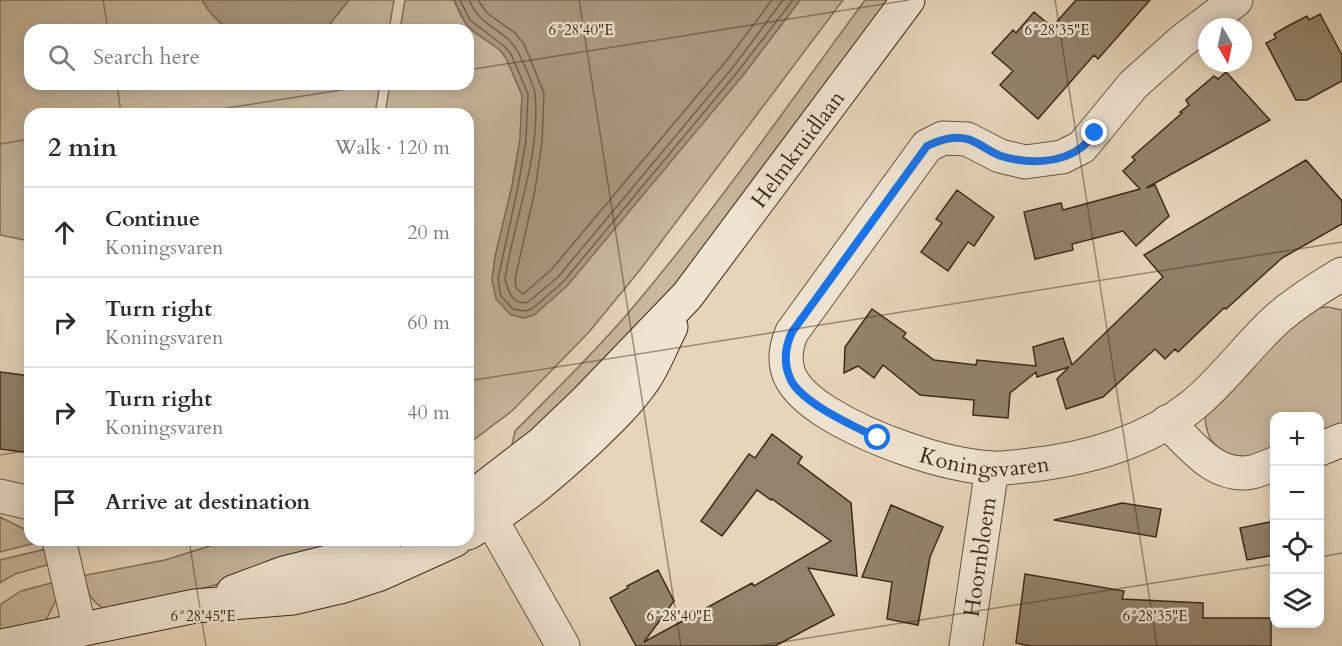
<!DOCTYPE html>
<html lang="en">
<head>
<meta charset="utf-8">
<style>
	body { margin:0; font-family:Cardo,serif; background:#f2f2f3; color:#2b2b33 }
	.controls { position:absolute; right:18px; bottom:18px; display:grid; overflow:hidden; border-radius:12px; box-shadow:0 3px 15px #0003 }
	.controls button { width:54px; height:54px; display:grid; place-items:center; padding:0; border:0; border-bottom:2px solid #e1e1e2; background:#fff; color:#2b2b33; font:30px sans-serif }
	.compass { position:absolute; left:1198px; top:18px; width:54px; height:54px; border-radius:50%; background:#fff; box-shadow:0 3px 15px #0003; rotate:171deg }
	.stop { position:absolute; width:18px; height:18px; margin:-14px; border:4px solid #1a73e8; border-radius:50%; background:#fff }
	.stop.end { background:#1a73e8; border-color:#fff; box-shadow:0 2px 6px #0008 }
	.list { margin:0; padding:0; list-style:none }
	h2 { display:flex; justify-content:space-between; align-items:center; height:78px; margin:0; padding:0 24px; font-size:26px }
	h2 small { font-size:20px; font-weight:400; color:#7c7c81 }
	.list li { display:grid; grid-template-columns:39px 1fr auto; gap:18px; align-items:center; box-sizing:border-box; height:90px; padding:0 24px; border-top:2px solid #e1e1e2 }
	.list b { display:block; font-size:22px; white-space:nowrap }
	.list p { margin:0; font-size:20px; white-space:nowrap; color:#7c7c81 }
	.list em { font-size:20px; font-style:normal; color:#7c7c81 }
	.icon { flex:none; width:33px; height:33px; fill:none; stroke:currentColor; stroke-width:2; stroke-linecap:round; stroke-linejoin:round }
	.map { position:relative; flex:none; width:1342px; height:646px; overflow:hidden }
	.search { position:absolute; background:#fff; box-shadow:0 3px 15px #0003; left:24px; top:24px; width:450px; height:66px; display:flex; align-items:center; gap:15px; box-sizing:border-box; padding:0 21px; border-radius:18px; color:#7c7c81; font-size:22px }
	.panel { position:absolute; background:#fff; box-shadow:0 3px 15px #0003; left:24px; top:108px; width:450px; height:438px; border-radius:18px }
	.map>svg:first-child { display:block }
	.green { fill:#c9b89e; stroke:#81715b; stroke-width:1.5 }
	.water { fill:#ac9b83; stroke:#7e6e58; stroke-width:1.5 }
	.lines { fill:none; stroke-linecap:round; stroke-linejoin:round }
	.shore { stroke:#72624e; stroke-width:1.5 }
	.building { fill:#93836c; stroke:#392a18; stroke-width:1.5 }
	.street-casing { stroke:#645540; stroke-width:35 }
	.secondary-casing { stroke:#392a18; stroke-width:35 }
	.street { stroke:#efe4d2; stroke-width:33 }
	.secondary { stroke:#efe4d2; stroke-width:33 }
	.route { stroke:#1a73e8; stroke-width:8 }
	.ticks { fill:none; stroke:#392a18; stroke-width:1.5; stroke-opacity:0.45 }
	.labels { text-anchor:middle; stroke-width:5; stroke-linejoin:round; paint-order:stroke }
	.street-label { font-size:22px; fill:#392a18; stroke:#efe4d2 }
	.ticks-label { font-size:15px; text-anchor:middle; fill:#392a18; stroke:#efe4d2; stroke-width:5; stroke-linejoin:round; paint-order:stroke }
</style>
</head>
<body>
<div class="map">
<svg width="1342" height="646" viewBox="0 0 1342 646">
	<rect width="100%" height="100%" fill="#e7d5ba"/>
	<filter id="stains"><feTurbulence type="fractalNoise" baseFrequency=".00333" numOctaves="4"/><feColorMatrix values="0 0 0 0 .2 0 0 0 0 .09 0 0 0 0 .02 0 0 0 .5 -.17"/></filter>
	<radialGradient id="worn" r=".72"><stop offset=".6" stop-color="#630" stop-opacity="0"/><stop offset="1" stop-color="#630" stop-opacity=".3"/></radialGradient>
	<path class="green" d="M0,0H202C209,13 218,23 231,30H30V84H380L375,114H30V241L0,235Z
		M349,0H394L389,30H325Z
		M405,0H454L461,16L473,31L500,50L506,58L522,95L520,139L512,186L495,257L492,280L510,314L523,318L534,315L744,74L800,0H843L640,270L589,332L512,411L468,444V114H385L390,84H468V30H400Z
		M865,0H888L669,293L517,452L512,444L515,431C554,392 593,354 629,312C713,213 788,105 865,0Z
		M1327,307L1342,310V426L1320,437V416H1274V451L1236,460C1215,446 1207,443 1205,417L1276,336L1311,309Z
		M0,517L30,532V540L43,541L0,552Z
		M229,540H364C279,567 193,595 104,609C91,601 85,590 81,576L165,560Z
		M50,548L54,563L15,574L0,583V560Z
		M55,582L57,598L45,622L0,631V605L21,591Z"/>
	<path class="water" d="M202,0H349L325,30H231C218,23 209,13 202,0Z
		M454,0H800L744,74L567,286L534,315L523,318L510,314L496,299L492,280L495,257L512,186L520,139L522,95L506,58L500,50L473,31L466,24Z"/>
	<g class="lines">
		<path class="shore" d="M460,0L470,20L504,46L511,54L528,94L526,140L518,187L498,279L501,296L513,309L524,311L532,309L563,282L739,70L793,0
			M469,0C481,29 505,28 518,52C523,62 534,84 535,94C541,157 514,218 505,279C508,291 513,306 528,302L558,277L734,66L783,0
			M478,0L487,13L515,33L524,44L544,93L542,142L535,190L515,279L516,288L523,294L551,270L727,60L772,0"/>
	</g>
	<path class="building" d="M1076,0H1150L1098,59L1094,55L1038,119L1000,85L1013,71L992,53L1013,30L1016,33L1034,12L1052,27Z
		M1320,14L1342,55V81L1307,100H1296L1266,43L1276,38L1274,34L1288,26L1307,16L1309,20Z
		M1226,72L1270,120L1146,188L1155,185L1169,216L1136,246L1123,231L1072,244L1073,250L1035,259L1024,212L1061,203L1063,210L1140,189L1123,171L1135,160L1132,157L1182,113L1180,112L1189,105L1186,100L1214,76L1218,79Z
		M1306,160L1342,201V224L1282,258L1226,309L1224,308L1178,352L1175,349L1165,359L1155,349L1103,397L1066,409L1057,379L1069,367L1037,377L1036,372L1010,393L1008,418L973,415L974,400L920,395L883,365L874,378L858,366L844,373L845,347L872,309L906,333L903,337L934,360L976,365L977,360L1036,366L1033,347L1063,338L1072,365L1163,277L1144,255Z
		M957,190L994,217L974,246L968,242L948,271L921,252L942,223L936,219Z
		M0,372L30,376V453L0,449Z
		M772,434L802,457L798,463L851,503L857,576L808,568L834,615L775,646H636L610,598L628,588L627,586L658,570L674,601L644,642L752,583L754,586L831,541L772,499L771,500L757,490L722,536L701,521L749,454L755,458Z
		M1122,503L1161,509L1156,537L1054,520Z
		M891,505L943,527L930,557L918,625L887,619L892,582L862,577Z
		M1275,521V555L1247,560L1240,528Z
		M1025,574L1124,591L1122,599L1203,603V618H1271V646H1030L1016,643Z"/>
	<g class="lines">
		<g class="street-casing">
			<g id="street">
				<path id="s1" d="M1236,0L1182,41L1133,85L1082,147L1062,157L1025,162L1000,156L967,139L943,138L927,146L792,332C775,371 796,393 828,413C870,439 942,465 991,468C1001,469 1013,467 1023,466C1083,460 1144,444 1192,406C1224,380 1248,345 1278,318C1298,301 1320,287 1342,274"/>
				<path d="M1167,422C1192,445 1214,479 1252,472C1260,470 1267,467 1274,464"/>
				<path d="M1320,449L1342,440"/>
				<path d="M0,496L30,503"/>
				<path d="M478,496L563,646"/>
				<path d="M59,540L80,630"/>
				<path id="s2" d="M966,646L992,468"/>
			</g>
		</g>
		<g class="secondary-casing">
			<g id="secondary">
				<path id="s3" d="M468,500L542,443L585,402L687,296L908,0"/>
				<path d="M468,533C512,509 551,475 588,441C608,422 628,403 644,380C655,364 662,344 671,327"/>
				<path d="M233,592L284,573L332,561L385,540"/>
				<path d="M2,646L195,606L293,598L340,587L380,574L455,540"/>
			</g>
		</g>
		<use href="#street" class="street"/>
		<use href="#secondary" class="secondary"/>
	</g>
	<g class="lines">
		<path class="route" d="M878,438C856,427 799,402 790,378C783,362 785,347 792,332L927,146C939,140 953,135 967,139C979,142 989,152 1001,156C1026,164 1061,164 1082,147C1087,143 1091,137 1095,133"/>
	</g>
	<path class="ticks" d="M103,0L108,30M579,0L681,646M1055,0L1157,646M468,70L909,0M117,84L121,114M189,114L379,84M0,144L30,139M468,381L1342,242M0,455L30,450M189,540L206,646M1320,557L1342,553M757,646L1274,564"/>
	<g class="labels">
		<g class="street-label">
			<text dy="8" stroke="none"><textPath href="#s3" startOffset="484">Helmkruidlaan</textPath></text>
			<text dy="8" stroke="none"><textPath href="#s1" startOffset="874">Koningsvaren</textPath></text>
			<text dy="8" stroke="none"><textPath href="#s2" startOffset="90">Hoornbloem</textPath></text>
		</g>
	</g>
	<g class="ticks-label">
		<text x="581" y="35">6°28'40"E</text>
		<text x="1057" y="35">6°28'35"E</text>
		<text x="203" y="621">6°28'45"E</text>
		<text x="679" y="621">6°28'40"E</text>
		<text x="1155" y="621">6°28'35"E</text>
	</g>
	<rect width="100%" height="100%" filter="url(#stains)"/>
	<rect width="100%" height="100%" fill="url(#worn)"/>
</svg>
<div class="controls">
<button>+</button>
<button>−</button>
<button><svg class="icon" aria-label="locate" viewBox="0 0 24 24"><circle cx="12" cy="12" r="6"/><path d="M12 2v4M12 18v4M2 12h4M18 12h4"/></svg></button>
<button><svg class="icon" aria-label="layers" viewBox="0 0 24 24"><path d="M12 4l9 5-9 5-9-5zM3 14l9 5 9-5"/></svg></button>
</div>
<svg class="compass" viewBox="-18 -18 36 36"><path d="M0-13l5 13h-10z" fill="#e53935"/><path d="M0 13l5-13h-10z" fill="#7c7c81"/></svg>
<div class="stop" style="left:878px;top:438px"></div>
<div class="stop end" style="left:1095px;top:133px"></div>
<div class="search"><svg class="icon" aria-label="search" viewBox="0 0 24 24"><circle cx="10" cy="10" r="6"/><path d="M15 15l6 6"/></svg>Search here</div>
<section class="panel">
<h2>2 min<small>Walk · 120 m</small></h2>
<ul class="list">
<li><svg class="icon" aria-label="ahead" viewBox="0 0 24 24"><path d="M12 20V5M6 11l6-6 6 6"/></svg><div><b>Continue</b><p>Koningsvaren</p></div><em>20 m</em></li>
<li><svg class="icon" aria-label="right" viewBox="0 0 24 24"><path d="M7 20v-9h11M14 6l5 5-5 5"/></svg><div><b>Turn right</b><p>Koningsvaren</p></div><em>60 m</em></li>
<li><svg class="icon" aria-label="right" viewBox="0 0 24 24"><path d="M7 20v-9h11M14 6l5 5-5 5"/></svg><div><b>Turn right</b><p>Koningsvaren</p></div><em>40 m</em></li>
<li><svg class="icon" aria-label="arrive" viewBox="0 0 24 24"><path d="M6 21V4h12l-3 4 3 4H6"/></svg><div><b>Arrive at destination</b></div></li>
</ul>
</section>
</div>
</body>
</html>
